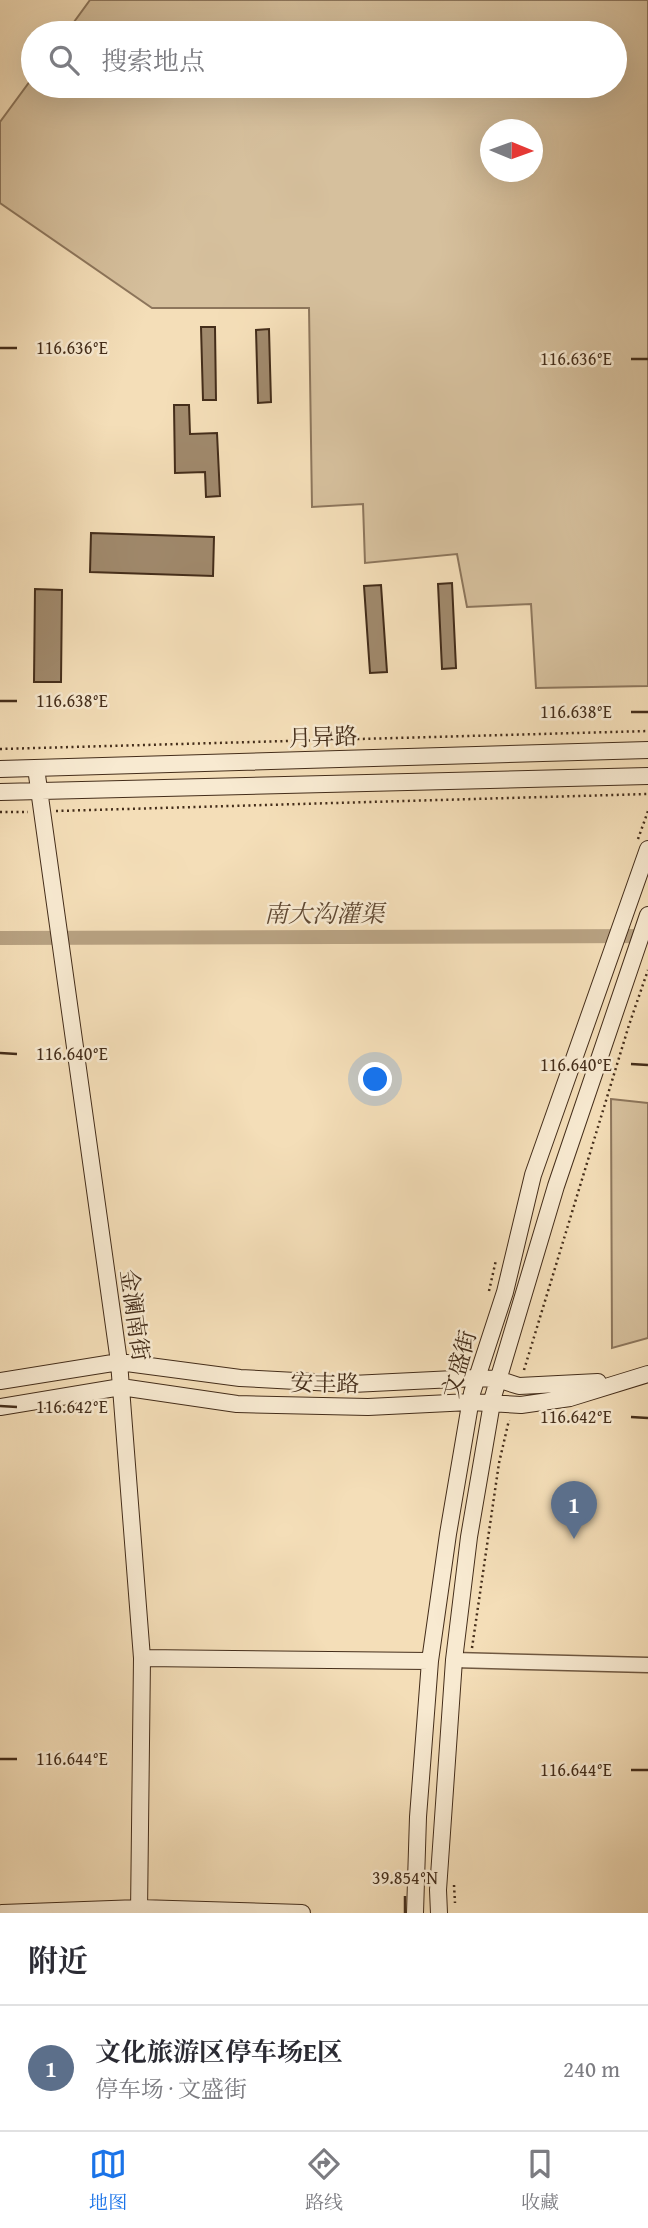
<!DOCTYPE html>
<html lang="zh">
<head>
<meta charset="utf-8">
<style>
	body { margin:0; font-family:"Gentium Book Plus","Noto Serif SC",serif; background:#f7f7f7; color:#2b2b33 }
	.compass { position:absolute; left:480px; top:119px; width:63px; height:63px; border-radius:50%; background:#fff; box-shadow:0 7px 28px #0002; rotate:91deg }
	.you { position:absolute; left:376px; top:1080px; width:24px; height:24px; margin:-18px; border:5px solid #fff; border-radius:50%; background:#1a73e8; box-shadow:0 0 0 10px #1a73e833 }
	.badge { display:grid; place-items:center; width:46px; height:46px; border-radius:50%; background:#1a73e8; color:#fff; font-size:23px; font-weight:700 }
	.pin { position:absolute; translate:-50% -58px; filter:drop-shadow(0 2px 4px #0008) }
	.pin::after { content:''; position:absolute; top:37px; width:24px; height:21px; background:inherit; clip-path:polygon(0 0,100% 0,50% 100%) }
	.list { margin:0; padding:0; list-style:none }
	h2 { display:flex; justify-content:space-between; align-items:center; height:91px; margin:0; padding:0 28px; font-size:30px }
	h2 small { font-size:23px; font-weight:400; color:#7c7c81 }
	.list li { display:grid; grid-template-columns:46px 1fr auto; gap:21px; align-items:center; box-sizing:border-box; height:126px; padding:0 28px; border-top:2px solid #e1e1e2 }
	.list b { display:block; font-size:26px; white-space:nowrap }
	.list p { margin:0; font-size:23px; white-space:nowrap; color:#7c7c81 }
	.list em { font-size:23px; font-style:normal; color:#7c7c81 }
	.icon { flex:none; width:38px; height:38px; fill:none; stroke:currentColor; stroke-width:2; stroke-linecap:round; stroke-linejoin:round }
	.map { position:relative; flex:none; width:648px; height:1913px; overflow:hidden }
	.search { position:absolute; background:#fff; box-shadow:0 7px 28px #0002; left:21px; right:21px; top:21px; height:77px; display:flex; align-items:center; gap:18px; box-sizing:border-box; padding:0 24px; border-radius:38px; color:#7c7c81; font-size:26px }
	.sheet { height:217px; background:#fff }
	nav { display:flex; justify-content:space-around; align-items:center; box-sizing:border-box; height:98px; border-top:2px solid #e1e1e2; background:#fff; font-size:19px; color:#7c7c81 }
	nav a { display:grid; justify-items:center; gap:4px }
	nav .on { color:#1a73e8 }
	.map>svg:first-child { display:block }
	.green { fill:#d6c09d; stroke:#8d765c; stroke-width:2; fill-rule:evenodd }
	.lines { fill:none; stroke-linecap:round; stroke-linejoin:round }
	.canal { stroke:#b8a282; stroke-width:14 }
	.building { fill:#a0896c; stroke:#442d1a; stroke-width:2 }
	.tertiary-casing { stroke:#705942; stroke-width:17 }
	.secondary-casing { stroke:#442d1a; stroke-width:18 }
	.path { stroke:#442d1a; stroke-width:2.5; stroke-dasharray:2 3.5; stroke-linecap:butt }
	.tertiary { stroke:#f8ead1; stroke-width:14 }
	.secondary { stroke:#f8ead1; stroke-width:16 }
	.ticks { fill:none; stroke:#442d1a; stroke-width:2.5 }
	.labels { text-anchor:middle; stroke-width:5; stroke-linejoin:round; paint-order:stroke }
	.street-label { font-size:23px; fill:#442d1a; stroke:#f8ead1 }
	.water-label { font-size:24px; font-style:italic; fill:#614a34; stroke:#f8ead1 }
	.ticks-label { font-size:18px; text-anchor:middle; fill:#442d1a; stroke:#f8ead1; stroke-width:5; stroke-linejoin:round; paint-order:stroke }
</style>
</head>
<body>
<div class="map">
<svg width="648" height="1913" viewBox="0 0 648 1913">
	<rect width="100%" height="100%" fill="#f4deb8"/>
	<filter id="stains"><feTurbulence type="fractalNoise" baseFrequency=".00286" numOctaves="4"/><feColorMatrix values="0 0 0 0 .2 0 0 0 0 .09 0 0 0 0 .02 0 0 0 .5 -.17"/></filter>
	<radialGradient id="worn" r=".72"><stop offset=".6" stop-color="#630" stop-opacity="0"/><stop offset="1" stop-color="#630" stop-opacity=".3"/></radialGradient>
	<path class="green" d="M90,0H648V686L536,688L531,604L467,607L457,554L365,563L363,504L312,507L309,308H152L0,203V122L33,77V86H615V33H66ZM490,130H532V172H490Z
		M611,1099L648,1103V1338L612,1348Z"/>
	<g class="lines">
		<path class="canal" d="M0,938L648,936"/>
	</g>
	<path class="building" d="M201,327H215L216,400H203Z
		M269,329L271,402L258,403L256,330Z
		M174,405H189L190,434L217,433L220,496L206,497L205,472L175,473Z
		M91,533L214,537L213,576L90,572Z
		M452,583L456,668L442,669L438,584Z
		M381,585L387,672L370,673L364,586Z
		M35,589L62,590L61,682H34Z"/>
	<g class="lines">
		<g class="tertiary-casing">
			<path id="tertiary" d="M454,1660L648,1665"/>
		</g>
		<g class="secondary-casing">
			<path id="secondary" d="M36,768L119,1362L142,1658L139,1913
				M0,769L648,750
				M0,792L648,776
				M0,1381L119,1362L240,1378L352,1384L475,1378L497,1379L519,1386L598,1382
				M0,1407L121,1387L237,1404L368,1407L470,1402L521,1405L570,1398L648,1374
				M142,1658L430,1661
				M2,1913L139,1908L302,1913
				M415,1913L418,1817L430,1661L448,1534L472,1393L505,1292L533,1175L648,849
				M439,1913L438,1890L454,1660L469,1537L493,1397L556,1186L648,915"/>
		</g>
		<path class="path" d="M0,749L648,731
			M56,811L648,794
			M0,812H28
			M638,839L648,811
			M489,1291L496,1260
			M524,1370L629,1025L648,970
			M472,1648L499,1463L509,1420
			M454,1885L455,1903"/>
		<use href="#tertiary" class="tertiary"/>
		<use href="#secondary" class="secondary"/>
	</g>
	<path class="ticks" d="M0,348H17M631,359H648M0,701H17M631,712H648M0,1053L17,1054M631,1064L648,1065M0,1406L17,1407M631,1417L648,1418M0,1759H17M631,1770H648M405,1913V1896"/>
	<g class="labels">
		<g class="street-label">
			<text transform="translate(323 737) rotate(-2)" y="8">月异路</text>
			<text transform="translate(135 1315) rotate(82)" y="8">金澜南街</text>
			<text transform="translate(459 1364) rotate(-74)" y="8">文盛街</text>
			<text transform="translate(325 1383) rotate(1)" y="8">安丰路</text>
		</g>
		<g class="water-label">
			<text x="324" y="922">南大沟灌渠</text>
		</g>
	</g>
	<g class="ticks-label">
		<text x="72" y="354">116.636°E</text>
		<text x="576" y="365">116.636°E</text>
		<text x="72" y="707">116.638°E</text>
		<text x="576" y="718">116.638°E</text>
		<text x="72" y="1060">116.640°E</text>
		<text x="576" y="1071">116.640°E</text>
		<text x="72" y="1413">116.642°E</text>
		<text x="576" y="1423">116.642°E</text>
		<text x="72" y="1765">116.644°E</text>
		<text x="576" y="1776">116.644°E</text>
		<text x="405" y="1884">39.854°N</text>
	</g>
	<rect width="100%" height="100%" filter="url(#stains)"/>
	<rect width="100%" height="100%" fill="url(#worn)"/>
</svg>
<svg class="compass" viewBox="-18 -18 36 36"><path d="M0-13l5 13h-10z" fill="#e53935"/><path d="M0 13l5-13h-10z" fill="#7c7c81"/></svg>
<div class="you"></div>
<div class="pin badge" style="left:574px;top:1539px;background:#5c6f8a">1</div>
<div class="search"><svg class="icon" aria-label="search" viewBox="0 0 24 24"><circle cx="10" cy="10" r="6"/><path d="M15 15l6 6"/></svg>搜索地点</div>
</div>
<section class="sheet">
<h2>附近<small></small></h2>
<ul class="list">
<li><span class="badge" style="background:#5c6f8a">1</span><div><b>文化旅游区停车场E区</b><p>停车场 · 文盛街</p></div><em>240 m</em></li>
</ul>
</section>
<nav>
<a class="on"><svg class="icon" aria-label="map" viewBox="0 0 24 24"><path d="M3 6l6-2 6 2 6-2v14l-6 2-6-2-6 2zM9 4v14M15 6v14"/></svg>地图</a>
<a><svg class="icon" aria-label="directions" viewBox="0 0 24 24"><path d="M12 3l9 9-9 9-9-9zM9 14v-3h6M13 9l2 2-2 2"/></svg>路线</a>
<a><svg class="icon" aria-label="saved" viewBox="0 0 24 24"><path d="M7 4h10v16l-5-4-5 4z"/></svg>收藏</a>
</nav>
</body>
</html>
